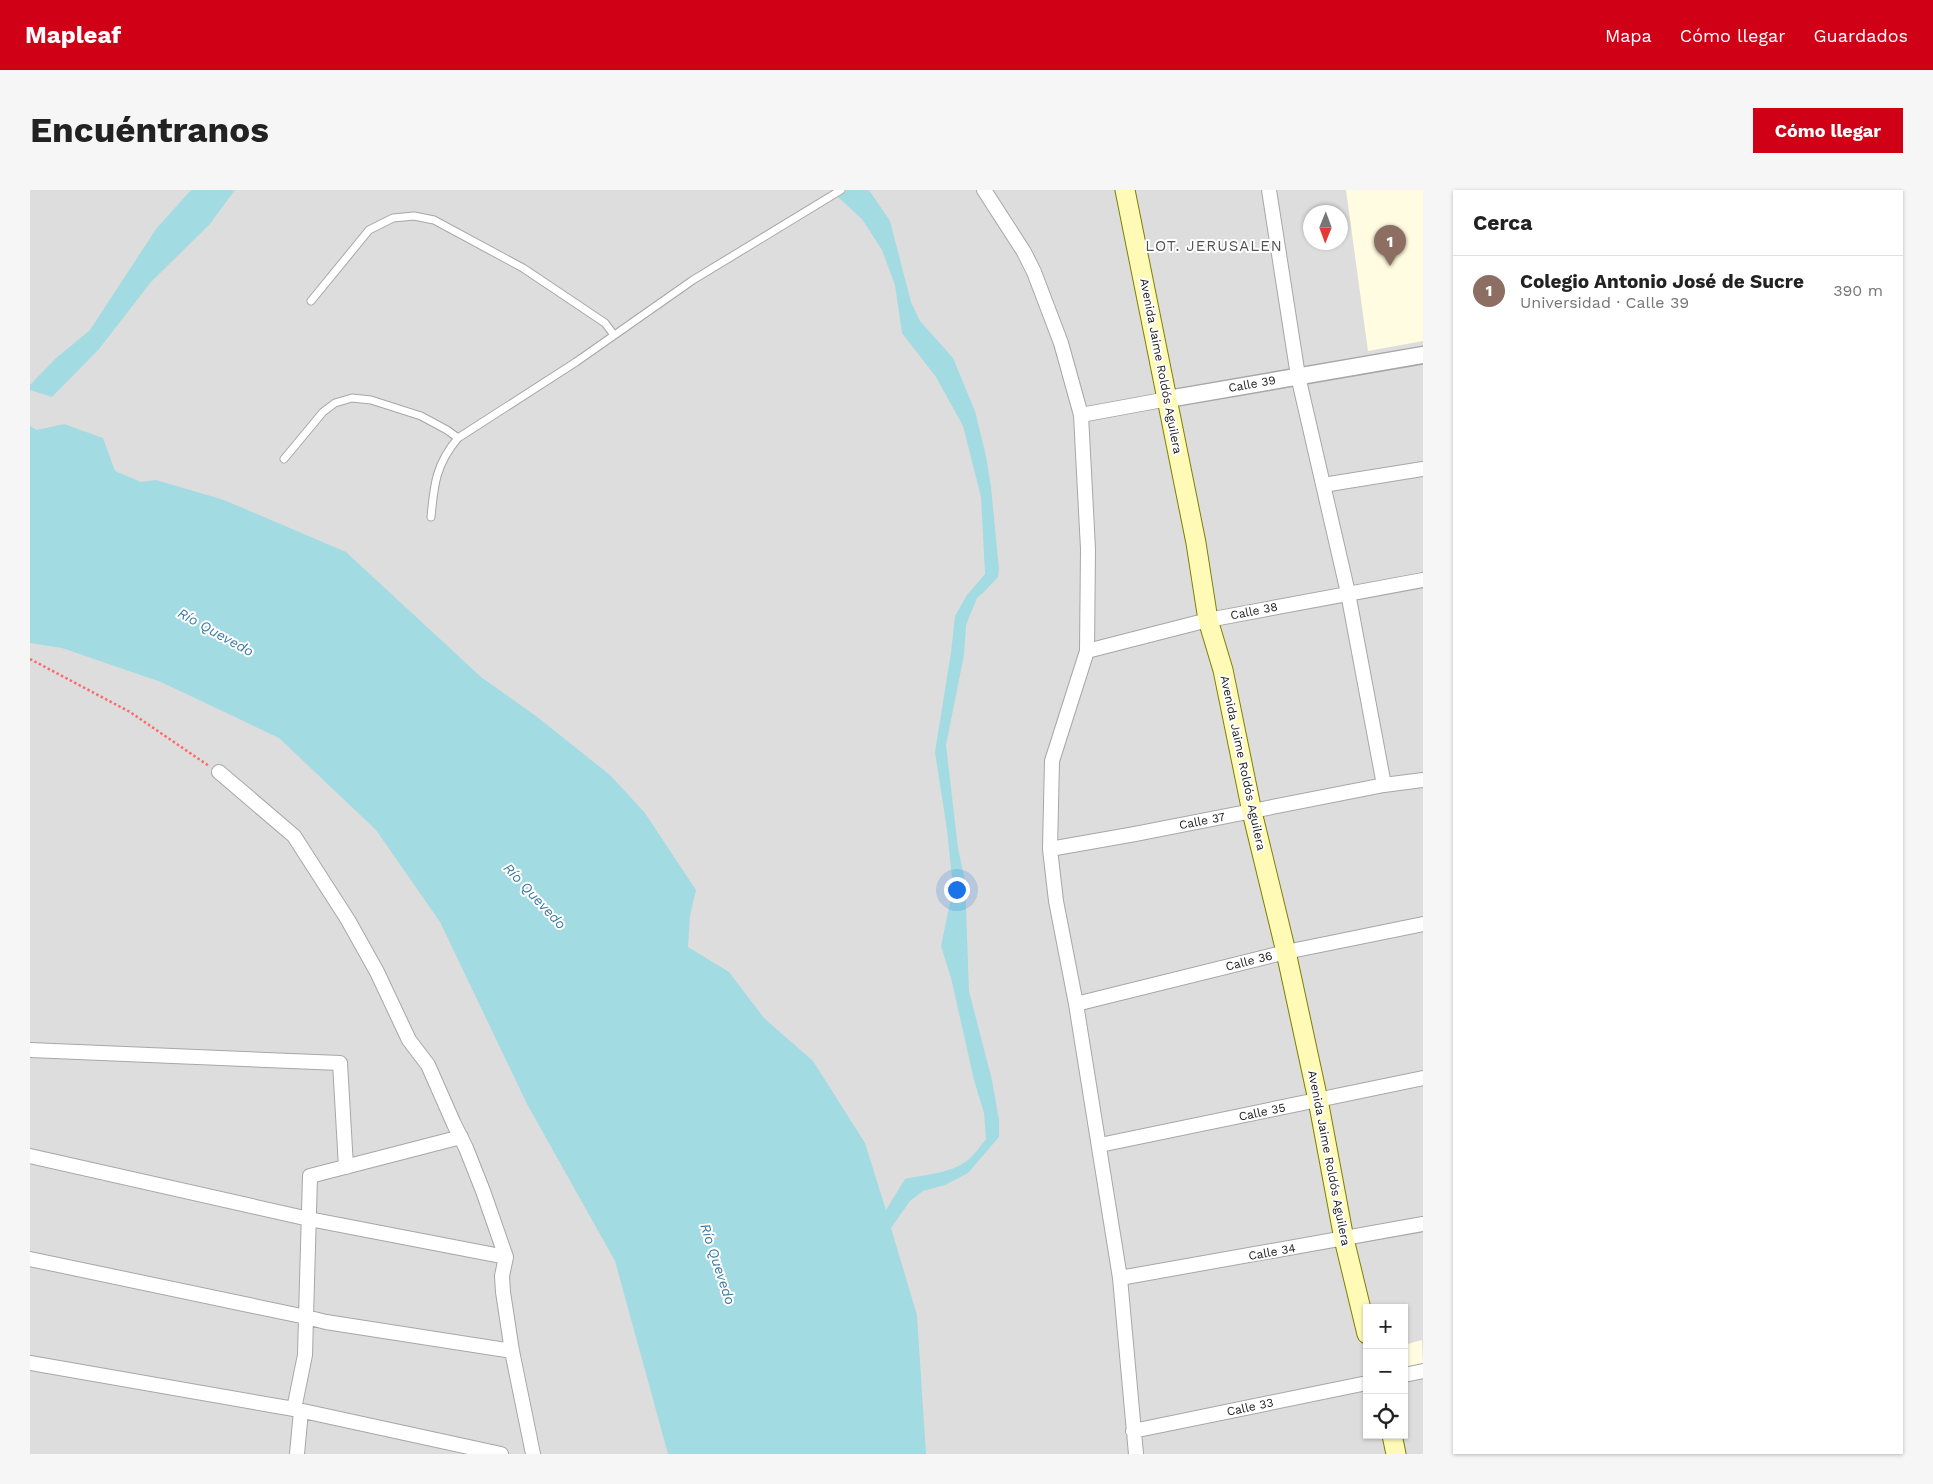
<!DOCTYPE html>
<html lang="es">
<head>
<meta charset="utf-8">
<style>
	body { margin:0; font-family:"Work Sans",sans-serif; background:#f6f6f6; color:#222 }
	.controls { position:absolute; right:15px; bottom:15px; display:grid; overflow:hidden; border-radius:0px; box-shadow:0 1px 4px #0004 }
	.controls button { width:45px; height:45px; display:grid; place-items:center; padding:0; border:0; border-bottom:1px solid #e0e0e0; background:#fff; color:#222; font:25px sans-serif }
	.compass { position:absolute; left:1273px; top:15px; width:45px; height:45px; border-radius:50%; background:#fff; box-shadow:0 1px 4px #0004; rotate:181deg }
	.you { position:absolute; left:926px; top:699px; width:18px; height:18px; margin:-12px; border:4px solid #fff; border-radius:50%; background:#1a73e8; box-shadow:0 0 0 8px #1a73e833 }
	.badge { display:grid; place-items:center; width:32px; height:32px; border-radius:50%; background:#d00017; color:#fff; font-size:16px; font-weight:700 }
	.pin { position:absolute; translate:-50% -41px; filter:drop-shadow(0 1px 2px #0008) }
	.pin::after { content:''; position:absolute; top:26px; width:18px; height:15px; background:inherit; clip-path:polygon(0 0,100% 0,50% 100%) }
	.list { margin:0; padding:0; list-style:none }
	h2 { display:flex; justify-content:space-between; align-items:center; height:65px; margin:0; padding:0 20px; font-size:21px }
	h2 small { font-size:16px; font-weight:400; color:#767676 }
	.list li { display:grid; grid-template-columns:32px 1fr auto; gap:15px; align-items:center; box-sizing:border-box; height:70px; padding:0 20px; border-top:1px solid #e0e0e0 }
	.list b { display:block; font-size:19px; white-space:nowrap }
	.list p { margin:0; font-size:16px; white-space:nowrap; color:#767676 }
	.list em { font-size:16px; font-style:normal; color:#767676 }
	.icon { flex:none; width:28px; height:28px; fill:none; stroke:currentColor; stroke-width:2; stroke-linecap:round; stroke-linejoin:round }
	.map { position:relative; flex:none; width:1393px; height:1264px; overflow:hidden; border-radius:0px }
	header { display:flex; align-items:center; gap:30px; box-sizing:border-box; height:70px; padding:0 25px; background:#d00017; color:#fff }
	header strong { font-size:24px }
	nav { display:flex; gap:28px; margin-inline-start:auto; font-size:18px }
	.intro { display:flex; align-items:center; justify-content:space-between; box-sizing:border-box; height:120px; padding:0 30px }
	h1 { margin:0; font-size:35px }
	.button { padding:12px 22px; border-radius:0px; background:#d00017; color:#fff; font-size:18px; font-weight:700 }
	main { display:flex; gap:30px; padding:0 30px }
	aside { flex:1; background:#fff; border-radius:0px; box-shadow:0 1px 4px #0004 }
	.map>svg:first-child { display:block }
	.residential { fill:#dedddd; fill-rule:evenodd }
	.education { fill:#fffce1 }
	.water { fill:#a3dbe3 }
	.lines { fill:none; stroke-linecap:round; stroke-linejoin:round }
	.service-casing { stroke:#a7a7a7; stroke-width:9 }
	.minor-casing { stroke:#a7a7a7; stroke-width:16 }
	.tertiary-casing { stroke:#a7a7a7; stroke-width:19 }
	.secondary-casing { stroke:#7e7e00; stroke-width:21 }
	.path { stroke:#ff696b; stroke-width:2.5; stroke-dasharray:2.5 2.5; stroke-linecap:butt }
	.service { stroke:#fff; stroke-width:7 }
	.minor { stroke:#fff; stroke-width:14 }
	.tertiary { stroke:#fff; stroke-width:16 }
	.secondary { stroke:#fffbb6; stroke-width:19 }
	.labels { text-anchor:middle; stroke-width:4; stroke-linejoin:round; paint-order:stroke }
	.street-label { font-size:12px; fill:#202020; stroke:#fff }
	.water-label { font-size:14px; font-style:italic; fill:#3c7aa1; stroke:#fff }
	.quarter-label { font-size:15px; letter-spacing:1px; fill:#535353; stroke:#fff }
</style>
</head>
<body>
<header>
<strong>Mapleaf</strong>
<nav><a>Mapa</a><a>Cómo llegar</a><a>Guardados</a></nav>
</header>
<div class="intro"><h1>Encuéntranos</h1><a class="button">Cómo llegar</a></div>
<main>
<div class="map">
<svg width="1393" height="1264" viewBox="0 0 1393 1264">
	<rect width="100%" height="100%" fill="#f2ece6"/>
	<path class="residential" d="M0,0H1393V1264H0ZM1280,22H1310V52H1280ZM1337,1118H1374V1245H1337Z"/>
	<path class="education" d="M1316,0H1393V151L1338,161Z
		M1392,1150L1393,1175L1374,1180V1155Z"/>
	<path class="water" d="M161,0H205L179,35L121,92L69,159L22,207L0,200V195L25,169L60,140L126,39Z
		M800,0H839L860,31L881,112L890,131L923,168L945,221L956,266L961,297L969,379L968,387L954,402L947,408L936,435L934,465L916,555L928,658L935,691L939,801L962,890L969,930V947L938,983L915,995L893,1001L880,1011L861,1038L887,1125L896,1264H638L585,1071L497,914L410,732L346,640L249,548L131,492L32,458L0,453V236L7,240L34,234L73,248L85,281L111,292L126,290L194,310L316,362L451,487L506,526L580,585L615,623L666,700L660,726L658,757L699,782L734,828L783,871L835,953L856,1020L875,989C896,984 920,984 938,970C945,964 950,956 956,949L954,923L944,890L921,788L911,756L923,698L917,640L905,562L921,462L925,426L937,405L955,384L951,307L933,236L906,187L872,143L865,95L852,60L832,29Z"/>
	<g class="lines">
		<g class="service-casing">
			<path id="service" d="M281,111L339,40L363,28L384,26L404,30L493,78L575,133L584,145
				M254,269L293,222L305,213L322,208L341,210L391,226L417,240L428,248
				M401,327C404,294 406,274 428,248L546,172L663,90L811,0"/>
		</g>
		<g class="minor-casing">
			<path id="minor" d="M954,0L994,62L1004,82L1031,153L1051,225L1058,359L1057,461L1022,571L1020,659L1026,711L1046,814L1090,1088L1106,1264
				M1239,0L1268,186L1318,403L1354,595
				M1051,225L1138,209
				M1293,295L1393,279
				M1057,461L1178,430L1393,390
				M189,582L264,646L318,730L347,782L379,850L398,875L424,934L436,958L453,1001L476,1067L472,1086L473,1102L482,1161L503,1264
				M1020,659L1105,644L1354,595L1393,590
				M1046,814L1256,762L1393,734
				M0,860L310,873L316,977
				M1070,955L1393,888
				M0,966L279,1029L476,1067
				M0,1069L276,1127L280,986L431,947
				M1090,1088L1393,1034
				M0,1173L264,1219L471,1264
				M1374,1185L1393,1181
				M264,1219L275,1165L276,1127L296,1132L482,1161
				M1103,1241L1337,1193
				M267,1264L271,1221"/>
		</g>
		<g class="tertiary-casing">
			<path id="tertiary" d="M1138,209L1393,165"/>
		</g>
		<g class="secondary-casing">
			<path id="secondary" d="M1095,0L1166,353L1178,430L1193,480L1222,622L1256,762L1288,910L1314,1049L1337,1144
				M1362,1245L1366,1264"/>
		</g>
		<path class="path" d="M0,469L100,522L179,576"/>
		<use href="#service" class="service"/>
		<use href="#minor" class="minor"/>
		<use href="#tertiary" class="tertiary"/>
		<use href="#secondary" class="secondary"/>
	</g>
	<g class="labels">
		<g class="street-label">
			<text transform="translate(1131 176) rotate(79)" y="4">Avenida Jaime Roldós Aguilera</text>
			<text transform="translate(1222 194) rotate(-10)" y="4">Calle 39</text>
			<text transform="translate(1224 421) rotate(-11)" y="4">Calle 38</text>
			<text transform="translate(1213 573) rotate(78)" y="4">Avenida Jaime Roldós Aguilera</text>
			<text transform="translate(1172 631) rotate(-11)" y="4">Calle 37</text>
			<text transform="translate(1219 771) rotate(-14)" y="4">Calle 36</text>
			<text transform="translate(1232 922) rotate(-12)" y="4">Calle 35</text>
			<text transform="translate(1299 968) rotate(79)" y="4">Avenida Jaime Roldós Aguilera</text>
			<text transform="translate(1242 1062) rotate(-10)" y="4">Calle 34</text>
			<text transform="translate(1220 1217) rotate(-12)" y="4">Calle 33</text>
		</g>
		<g class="water-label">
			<text transform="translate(186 442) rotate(29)" y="5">Río Quevedo</text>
			<text transform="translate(505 706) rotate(47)" y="5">Río Quevedo</text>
			<text transform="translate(688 1074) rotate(72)" y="5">Río Quevedo</text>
		</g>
		<g class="quarter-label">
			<text x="1184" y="61">LOT. JERUSALEN</text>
		</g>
	</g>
</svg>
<div class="controls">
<button>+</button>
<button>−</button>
<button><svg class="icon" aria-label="locate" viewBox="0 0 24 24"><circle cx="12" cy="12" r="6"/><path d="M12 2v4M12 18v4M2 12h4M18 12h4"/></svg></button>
</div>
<svg class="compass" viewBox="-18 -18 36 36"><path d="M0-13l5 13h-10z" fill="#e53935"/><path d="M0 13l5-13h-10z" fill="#767676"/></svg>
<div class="you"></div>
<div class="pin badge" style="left:1360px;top:76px;background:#8d6e63">1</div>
</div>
<aside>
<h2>Cerca<small></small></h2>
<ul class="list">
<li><span class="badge" style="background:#8d6e63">1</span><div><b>Colegio Antonio José de Sucre</b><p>Universidad · Calle 39</p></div><em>390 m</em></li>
</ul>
</aside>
</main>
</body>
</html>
